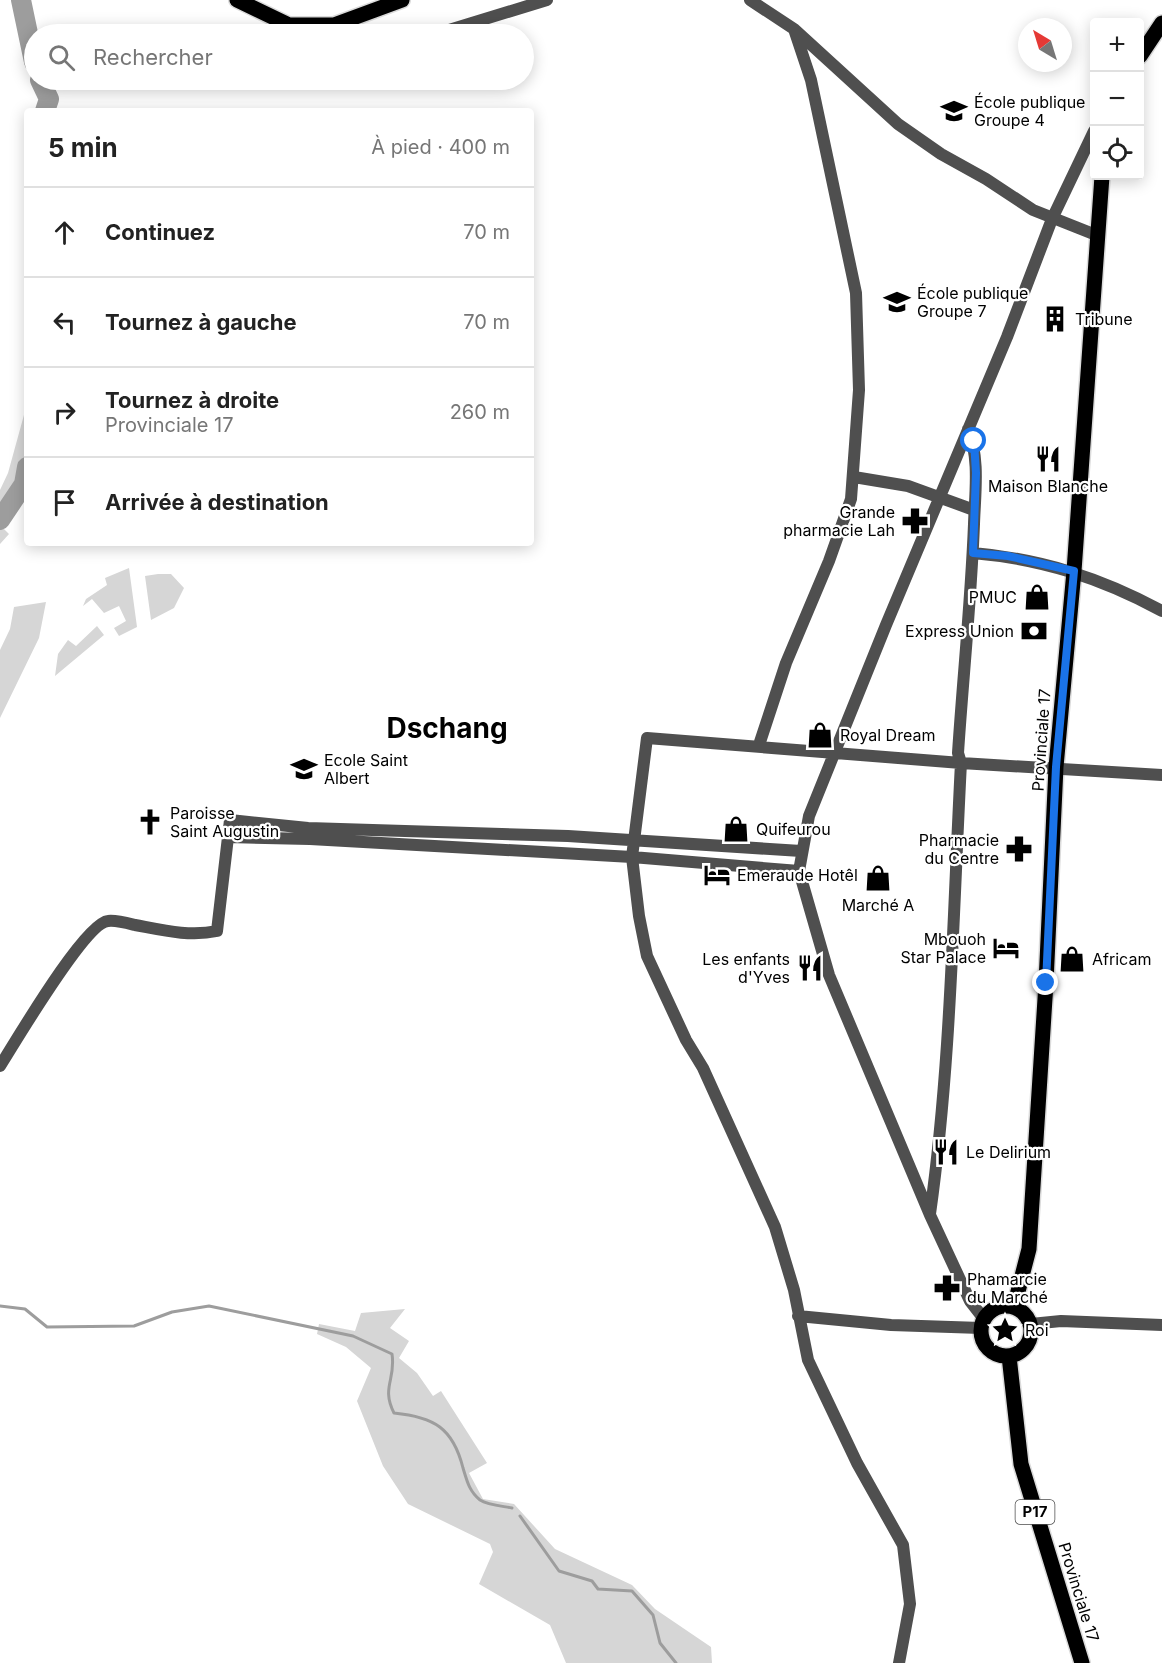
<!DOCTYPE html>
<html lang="fr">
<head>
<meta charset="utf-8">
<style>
	body { margin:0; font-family:Inter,sans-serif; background:#f6f6f6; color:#222 }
	.controls { position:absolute; right:18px; top:18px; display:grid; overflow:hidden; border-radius:6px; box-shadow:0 3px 15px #0003 }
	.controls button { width:54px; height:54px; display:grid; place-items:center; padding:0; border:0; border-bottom:2px solid #e0e0e0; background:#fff; color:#222; font:30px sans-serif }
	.compass { position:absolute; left:1018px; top:18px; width:54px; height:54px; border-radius:50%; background:#fff; box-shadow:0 3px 15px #0003; rotate:322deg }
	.stop { position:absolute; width:18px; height:18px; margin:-14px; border:4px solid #1a73e8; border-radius:50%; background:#fff }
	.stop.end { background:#1a73e8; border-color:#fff; box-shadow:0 2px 6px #0008 }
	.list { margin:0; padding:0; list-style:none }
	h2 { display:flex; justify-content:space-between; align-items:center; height:78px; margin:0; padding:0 24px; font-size:26px }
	h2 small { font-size:20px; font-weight:400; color:#767676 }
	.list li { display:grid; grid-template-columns:39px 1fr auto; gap:18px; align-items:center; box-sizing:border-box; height:90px; padding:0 24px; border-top:2px solid #e0e0e0 }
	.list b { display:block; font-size:22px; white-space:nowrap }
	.list p { margin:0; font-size:20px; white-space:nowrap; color:#767676 }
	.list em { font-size:20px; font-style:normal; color:#767676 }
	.icon { flex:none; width:33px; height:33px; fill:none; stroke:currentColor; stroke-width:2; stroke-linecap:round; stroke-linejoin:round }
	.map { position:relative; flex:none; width:1162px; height:1663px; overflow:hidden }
	.search { position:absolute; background:#fff; box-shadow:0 3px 15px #0003; left:24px; top:24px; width:510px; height:66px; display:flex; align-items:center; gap:15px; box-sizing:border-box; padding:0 21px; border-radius:33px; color:#767676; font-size:22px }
	.panel { position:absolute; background:#fff; box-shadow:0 3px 15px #0003; left:24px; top:108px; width:510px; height:438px; border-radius:6px }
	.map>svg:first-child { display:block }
	.green { fill:#d6d6d6 }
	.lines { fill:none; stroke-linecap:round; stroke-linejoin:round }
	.stream { stroke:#9d9d9d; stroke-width:3 }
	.river { stroke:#9d9d9d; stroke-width:20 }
	.primary-casing { stroke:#dbdbdb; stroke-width:18 }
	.tertiary { stroke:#4f4f4f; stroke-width:12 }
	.primary { stroke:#000; stroke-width:15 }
	.route { stroke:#1a73e8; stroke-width:8 }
	.labels { text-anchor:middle; stroke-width:4.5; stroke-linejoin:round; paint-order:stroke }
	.shield { fill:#fff; stroke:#4c4c4c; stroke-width:1.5 }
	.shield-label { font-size:15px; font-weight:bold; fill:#000 }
	.poi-label { font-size:16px; fill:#000; stroke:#fff; text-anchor:start }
	.street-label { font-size:16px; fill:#000; stroke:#fff }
	.town-label { font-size:28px; font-weight:bold; fill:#000; stroke:#fff }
</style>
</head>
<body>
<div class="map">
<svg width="1162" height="1663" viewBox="0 0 1162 1663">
	<rect width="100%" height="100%" fill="#fff"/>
	<path class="green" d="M27,404V493L2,527L9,534L0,544V490L8,473Z
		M129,568L137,627L119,636L114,628L126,621L119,606L104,613L92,599L83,606L86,599L107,585L105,578Z
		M158,574H171L184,588L174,608L151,620L145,576Z
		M46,602L39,638L0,718V650L10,629L14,607Z
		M97,626L104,635L55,676L58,654L68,640L76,646Z
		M405,1309L390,1328L409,1341L399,1358L417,1373L433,1396L441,1391L487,1463L469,1473L483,1499L514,1504L555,1549L632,1585L655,1609L711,1647L712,1663H566L550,1625L479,1584L493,1552L490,1544L408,1504L383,1466L357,1401L371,1368L346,1347L317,1334L319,1324L355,1331L361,1313Z"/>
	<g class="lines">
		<path class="stream" d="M0,1306L25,1309L47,1327L134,1326L172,1312L209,1306L353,1336L392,1354C396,1380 381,1387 394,1413C434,1417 453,1428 463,1468C467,1481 469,1491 480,1500C488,1505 502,1506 512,1508
			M520,1516L559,1571L592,1581L598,1589L632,1591L653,1615L660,1643L676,1663"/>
		<path class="river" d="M21,0L34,62
			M40,80L49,99L45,111
			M0,520L24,484L27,467"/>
		<g class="primary-casing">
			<path id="primary" d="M237,0L289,25H334L402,0
				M1140,56L1162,23
				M981 1331a25 25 0 1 1 50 0a25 25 0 1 1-50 0Z
				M1014,1307L1029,1249L1046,983L1056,767L1074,571L1102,176
				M1009,1356L1021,1464L1082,1663"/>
		</g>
		<path class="tertiary" d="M750,0L794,29L898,124L941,154L986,179L1033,210L1096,235
			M436,34L547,0
			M854,477L908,486L974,510
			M973,553C1042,559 1101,578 1162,611
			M759,745L786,663L829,561L851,499L859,390L856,293L811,80L794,29
			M228,837L310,839L632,857L799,871
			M0,1066C16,1041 85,923 108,921C116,920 127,923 135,925C162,930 190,937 217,931L230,820L308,828L568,836L801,851
			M930,1214C951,1065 953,913 961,763L958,753C963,677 971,601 974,524C975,493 980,458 968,429
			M798,1316L891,1325L981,1328
			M984,1319L970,1301L930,1215L829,975L799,871L809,816L886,625L1007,337L1052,219L1094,131
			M1031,1324L1061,1321L1162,1325
			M899,1663L910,1604L903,1545L857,1463L808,1360L794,1290L775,1227L703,1068L686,1040L647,956L639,916L632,857L647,738L961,763L1162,775"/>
		<use href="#primary" class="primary"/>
	</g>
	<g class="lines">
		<path class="route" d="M974,441L976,473L973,553L1008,556L1074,571L1056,767L1046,983"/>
	</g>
	<defs>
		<g id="school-bare" transform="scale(2.07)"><path d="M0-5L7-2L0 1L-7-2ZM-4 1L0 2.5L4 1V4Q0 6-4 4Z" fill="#000" stroke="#fff" stroke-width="2.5" paint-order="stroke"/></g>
		<g id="building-bare" transform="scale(2.07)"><path d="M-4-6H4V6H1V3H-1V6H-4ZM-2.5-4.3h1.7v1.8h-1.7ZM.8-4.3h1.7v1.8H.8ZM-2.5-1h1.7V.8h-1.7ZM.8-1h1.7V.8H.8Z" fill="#000" stroke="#fff" stroke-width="2.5" paint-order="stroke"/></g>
		<g id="restaurant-bare" transform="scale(2.07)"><path d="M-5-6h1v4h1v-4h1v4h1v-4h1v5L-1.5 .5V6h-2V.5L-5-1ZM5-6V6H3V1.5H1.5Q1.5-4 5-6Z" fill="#000" stroke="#fff" stroke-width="2.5" paint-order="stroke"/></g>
		<g id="pharmacy-bare" transform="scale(2.07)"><path d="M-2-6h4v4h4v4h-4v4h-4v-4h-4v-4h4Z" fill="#000" stroke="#fff" stroke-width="2.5" paint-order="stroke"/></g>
		<g id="shop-bare" transform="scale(2.07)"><path d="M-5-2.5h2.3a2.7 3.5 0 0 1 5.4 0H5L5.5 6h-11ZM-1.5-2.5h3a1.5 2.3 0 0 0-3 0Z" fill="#000" stroke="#fff" stroke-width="2.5" paint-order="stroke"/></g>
		<g id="bank-bare" transform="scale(2.07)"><path d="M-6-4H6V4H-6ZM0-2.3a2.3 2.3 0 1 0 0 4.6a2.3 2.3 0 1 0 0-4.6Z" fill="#000" stroke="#fff" stroke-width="2.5" paint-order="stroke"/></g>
		<g id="church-bare" transform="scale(2.07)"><path d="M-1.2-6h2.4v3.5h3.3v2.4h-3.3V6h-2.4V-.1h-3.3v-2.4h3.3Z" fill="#000" stroke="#fff" stroke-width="2.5" paint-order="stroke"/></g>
		<g id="hotel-bare" transform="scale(2.07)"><path d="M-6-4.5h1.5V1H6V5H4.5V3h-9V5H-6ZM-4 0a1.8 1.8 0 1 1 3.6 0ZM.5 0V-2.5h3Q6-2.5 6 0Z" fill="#000" stroke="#fff" stroke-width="2.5" paint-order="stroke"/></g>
		<g id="sight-bare" transform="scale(2.07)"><path d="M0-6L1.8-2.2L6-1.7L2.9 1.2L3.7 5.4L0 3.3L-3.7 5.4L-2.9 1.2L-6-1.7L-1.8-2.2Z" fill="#000" stroke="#fff" stroke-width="2.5" paint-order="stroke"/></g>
	</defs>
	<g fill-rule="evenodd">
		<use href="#school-bare" x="954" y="111"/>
		<use href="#school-bare" x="897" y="302"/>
		<use href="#building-bare" x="1055" y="319"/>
		<use href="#restaurant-bare" x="1048" y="459"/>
		<use href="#pharmacy-bare" x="915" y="521"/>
		<use href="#shop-bare" x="1037" y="597"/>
		<use href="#bank-bare" x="1034" y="631"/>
		<use href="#shop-bare" x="820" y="735"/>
		<use href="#school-bare" x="304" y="769"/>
		<use href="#church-bare" x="150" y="822"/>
		<use href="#shop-bare" x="736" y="829"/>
		<use href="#pharmacy-bare" x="1019" y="849"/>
		<use href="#hotel-bare" x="717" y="875"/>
		<use href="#shop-bare" x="878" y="878"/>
		<use href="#hotel-bare" x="1006" y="948"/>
		<use href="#shop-bare" x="1072" y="959"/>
		<use href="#restaurant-bare" x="810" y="968"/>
		<use href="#restaurant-bare" x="946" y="1152"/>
		<use href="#pharmacy-bare" x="947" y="1288"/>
		<use href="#sight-bare" x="1005" y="1330"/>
	</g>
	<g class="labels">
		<rect class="shield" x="1015.5" y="1500" width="39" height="24" rx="4.5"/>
		<g class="shield-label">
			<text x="1035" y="1517">P17</text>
		</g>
		<g class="poi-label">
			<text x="974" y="108">École publique<tspan x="974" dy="18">Groupe 4</tspan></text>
			<text x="917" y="299">École publique<tspan x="917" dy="18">Groupe 7</tspan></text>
			<text x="1075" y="325">Tribune</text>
			<text x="1048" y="492" text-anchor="middle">Maison Blanche</text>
			<text x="895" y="518" text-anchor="end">Grande<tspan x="895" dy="18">pharmacie Lah</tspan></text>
			<text x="1017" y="603" text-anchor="end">PMUC</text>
			<text x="1014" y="637" text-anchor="end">Express Union</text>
			<text x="840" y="741">Royal Dream</text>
			<text x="324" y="766">Ecole Saint<tspan x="324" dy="18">Albert</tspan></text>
			<text x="170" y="819">Paroisse<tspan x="170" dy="18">Saint Augustin</tspan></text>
			<text x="756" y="835">Quifeurou</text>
			<text x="999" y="846" text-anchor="end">Pharmacie<tspan x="999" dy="18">du Centre</tspan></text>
			<text x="737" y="881">Emeraude Hotêl</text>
			<text x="878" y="911" text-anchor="middle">Marché A</text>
			<text x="986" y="945" text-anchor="end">Mbouoh<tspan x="986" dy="18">Star Palace</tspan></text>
			<text x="790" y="965" text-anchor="end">Les enfants<tspan x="790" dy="18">d'Yves</tspan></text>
			<text x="1092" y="965">Africam</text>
			<text x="966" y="1158">Le Delirium</text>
			<text x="967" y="1285">Phamarcie<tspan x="967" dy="18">du Marché</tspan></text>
			<text x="1025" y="1336">Roi</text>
		</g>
		<g class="street-label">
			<text transform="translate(1041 740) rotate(-86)" y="6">Provinciale 17</text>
			<text transform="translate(1079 1592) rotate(73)" y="6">Provinciale 17</text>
		</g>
		<g class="town-label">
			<text x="447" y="738">Dschang</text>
		</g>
	</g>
</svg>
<div class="controls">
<button>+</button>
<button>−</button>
<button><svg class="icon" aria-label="locate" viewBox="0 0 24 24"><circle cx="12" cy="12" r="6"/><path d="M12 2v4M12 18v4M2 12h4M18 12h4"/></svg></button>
</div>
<svg class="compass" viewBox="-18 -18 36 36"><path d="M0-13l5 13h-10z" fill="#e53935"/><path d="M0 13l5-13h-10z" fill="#767676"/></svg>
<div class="stop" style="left:974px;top:441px"></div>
<div class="stop end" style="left:1046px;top:983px"></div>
<div class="search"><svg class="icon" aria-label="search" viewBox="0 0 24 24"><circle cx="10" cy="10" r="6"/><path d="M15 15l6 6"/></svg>Rechercher</div>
<section class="panel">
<h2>5 min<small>À pied · 400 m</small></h2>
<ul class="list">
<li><svg class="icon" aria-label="ahead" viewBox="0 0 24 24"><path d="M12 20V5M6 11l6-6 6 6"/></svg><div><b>Continuez</b></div><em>70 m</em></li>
<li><svg class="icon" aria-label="left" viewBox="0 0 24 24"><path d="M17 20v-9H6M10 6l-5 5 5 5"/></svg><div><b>Tournez à gauche</b></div><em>70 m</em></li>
<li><svg class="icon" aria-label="right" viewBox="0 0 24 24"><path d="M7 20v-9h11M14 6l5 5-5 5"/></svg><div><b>Tournez à droite</b><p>Provinciale 17</p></div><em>260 m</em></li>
<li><svg class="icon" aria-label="arrive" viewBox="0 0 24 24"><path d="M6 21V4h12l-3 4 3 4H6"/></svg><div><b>Arrivée à destination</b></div></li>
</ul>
</section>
</div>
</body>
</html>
